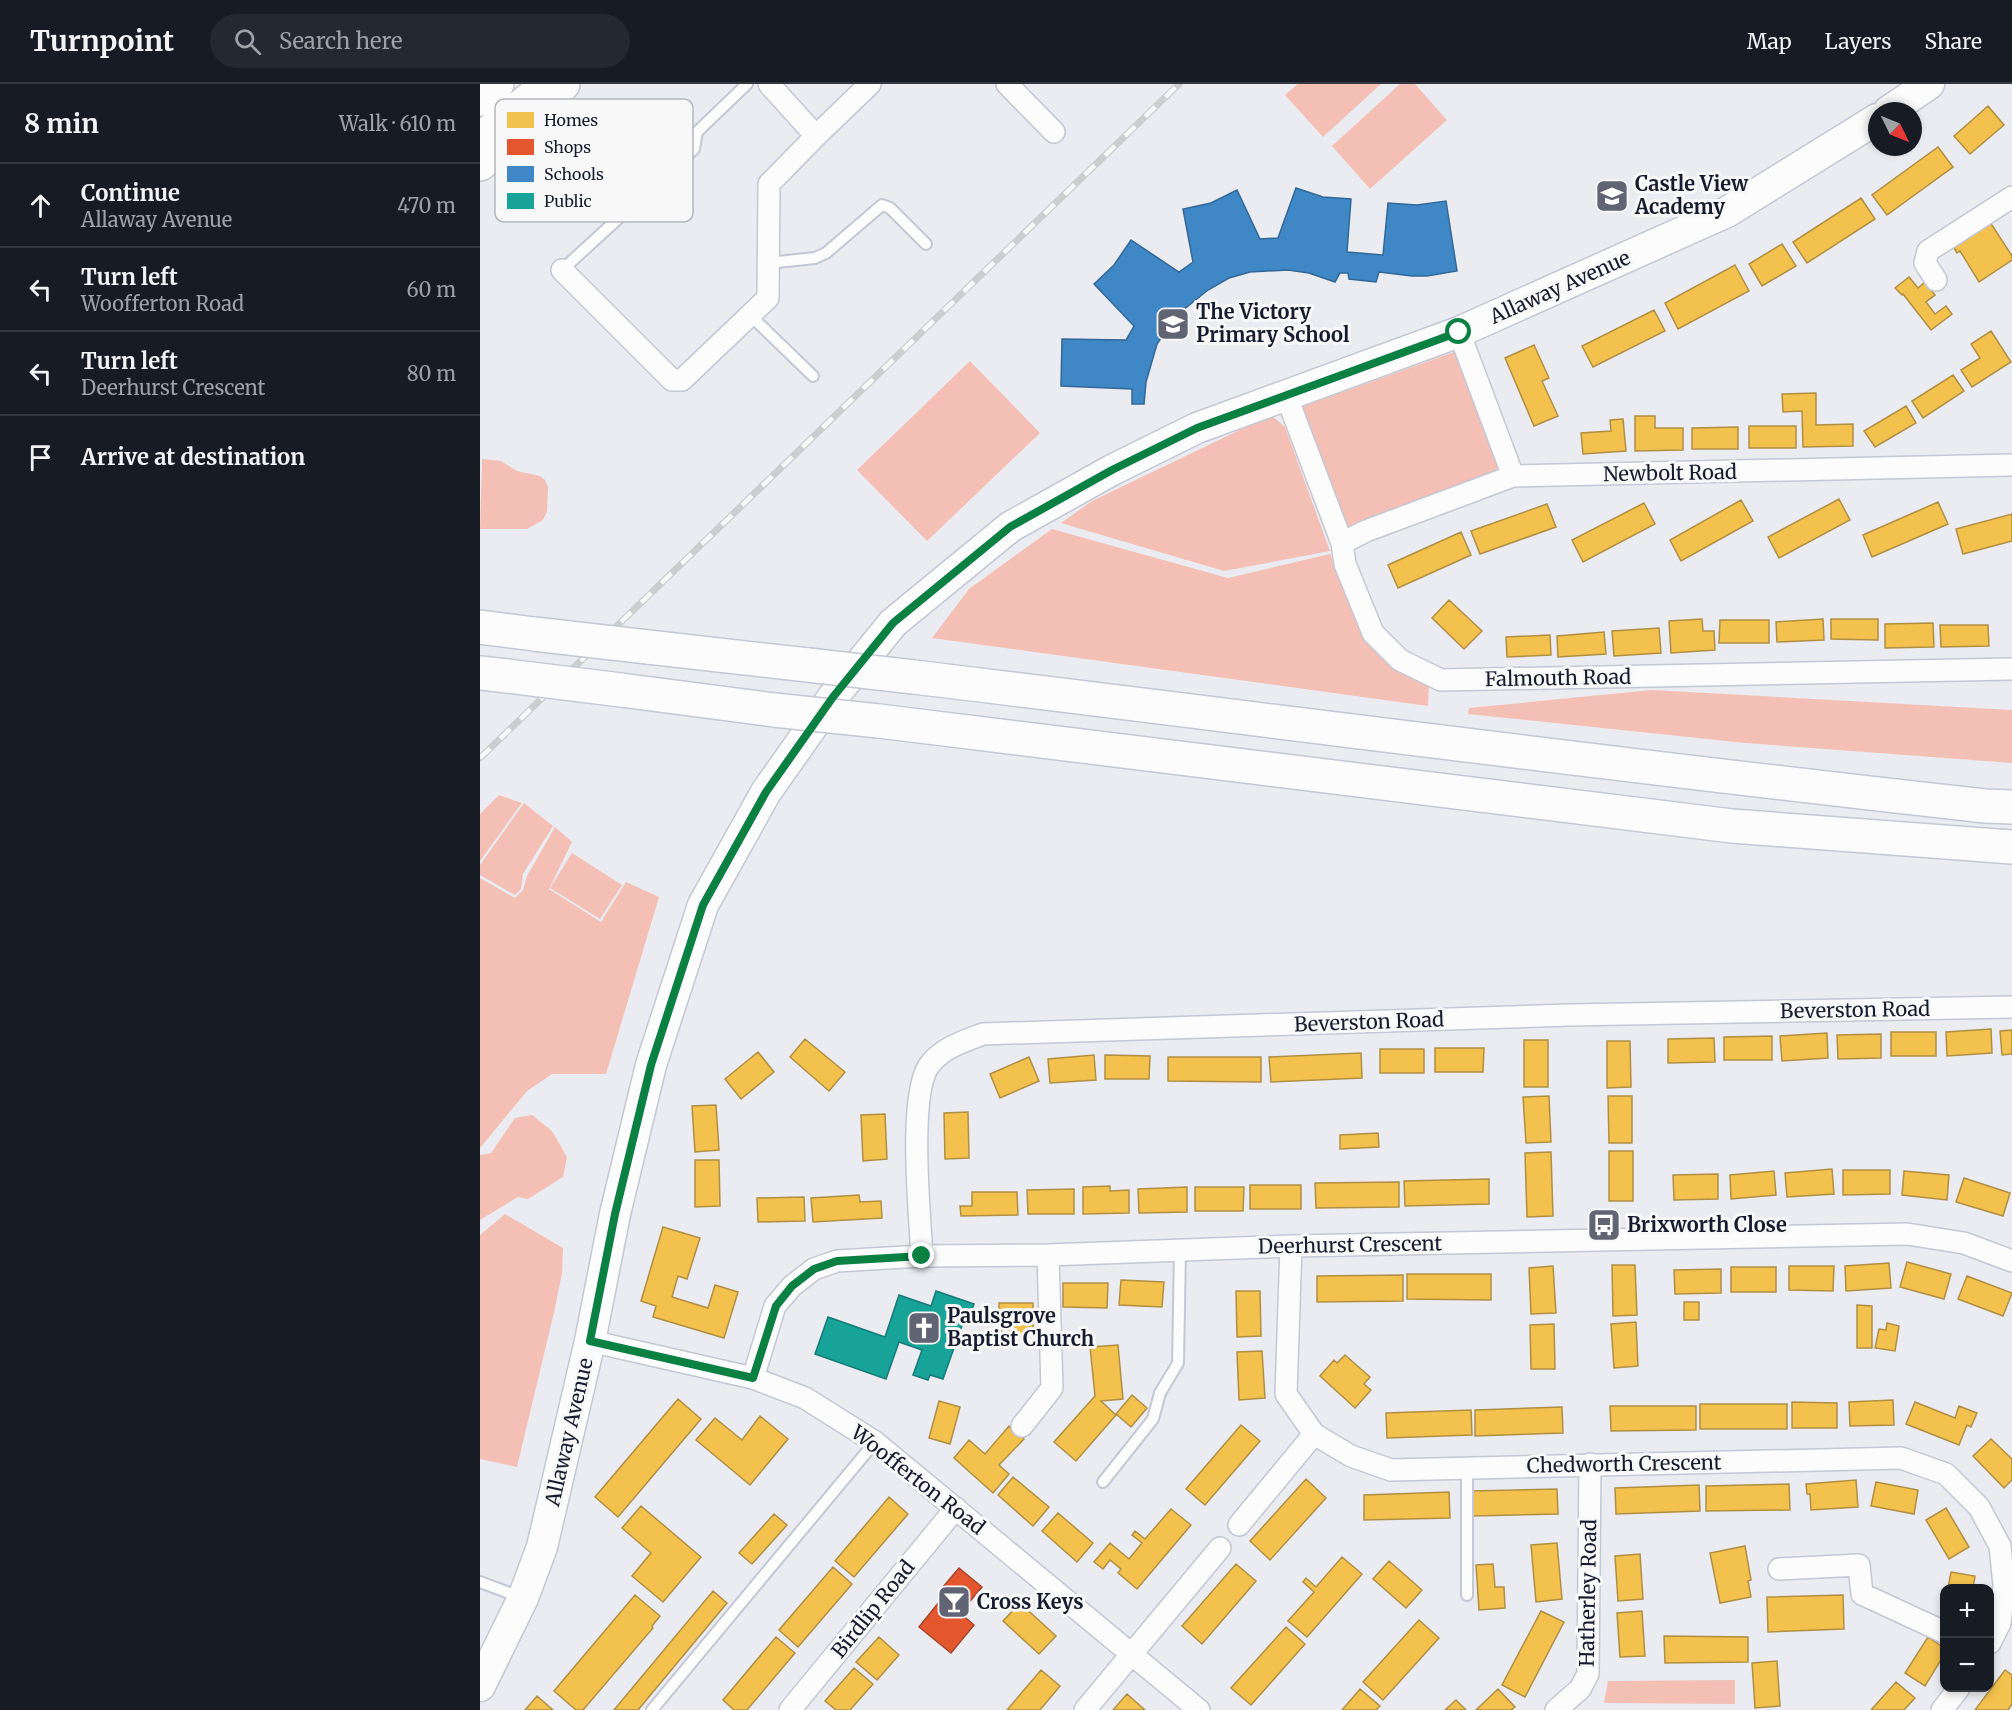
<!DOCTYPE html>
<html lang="en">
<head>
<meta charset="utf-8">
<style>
	body { margin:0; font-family:Merriweather,serif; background:#242831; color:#f1f3f6 }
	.controls { position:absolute; right:18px; bottom:18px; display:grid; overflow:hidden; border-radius:12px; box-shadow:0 3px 9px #0003 }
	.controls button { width:54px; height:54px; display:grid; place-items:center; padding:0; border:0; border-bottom:2px solid #363941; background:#171b24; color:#f1f3f6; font:30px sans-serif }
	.compass { position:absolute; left:1388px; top:18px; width:54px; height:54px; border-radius:50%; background:#171b24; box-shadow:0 3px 9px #0003; rotate:133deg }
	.stop { position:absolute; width:18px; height:18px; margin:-14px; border:4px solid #0b8043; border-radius:50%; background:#fff }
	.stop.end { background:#0b8043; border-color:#fff; box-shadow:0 2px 6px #0008 }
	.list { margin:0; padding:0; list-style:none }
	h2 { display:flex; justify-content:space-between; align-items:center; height:78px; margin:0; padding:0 24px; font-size:26px }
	h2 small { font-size:20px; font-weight:400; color:#9ea1a6 }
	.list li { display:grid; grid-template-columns:39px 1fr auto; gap:18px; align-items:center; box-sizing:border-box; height:84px; padding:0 24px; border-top:2px solid #363941 }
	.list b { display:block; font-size:22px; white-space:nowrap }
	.list p { margin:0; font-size:20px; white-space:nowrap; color:#9ea1a6 }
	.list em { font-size:20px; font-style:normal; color:#9ea1a6 }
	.icon { flex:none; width:33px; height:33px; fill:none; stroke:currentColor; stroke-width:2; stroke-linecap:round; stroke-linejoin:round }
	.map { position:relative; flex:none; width:1532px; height:1626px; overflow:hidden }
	header { display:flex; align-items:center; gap:36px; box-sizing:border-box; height:84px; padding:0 30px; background:#171b24; border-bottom:2px solid #363941 }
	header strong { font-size:28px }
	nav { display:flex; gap:33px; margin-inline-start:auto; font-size:21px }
	.search { width:420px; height:54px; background:#242831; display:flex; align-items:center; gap:15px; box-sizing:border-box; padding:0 21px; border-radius:33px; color:#9ea1a6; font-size:22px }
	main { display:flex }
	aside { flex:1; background:#171b24 }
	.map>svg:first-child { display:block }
	.green { fill:#f4c0b6 }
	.homes { fill:#f2c14e; stroke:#b08f45; stroke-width:1.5 }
	.shops { fill:#e4572e; stroke:#a6452e; stroke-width:1.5 }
	.schools { fill:#3f88c5; stroke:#336798; stroke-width:1.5 }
	.public { fill:#17a398; stroke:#177a78; stroke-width:1.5 }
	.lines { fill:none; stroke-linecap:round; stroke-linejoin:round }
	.lane-casing { stroke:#c4c7d4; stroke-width:14 }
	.street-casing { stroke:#c4c7d4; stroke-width:24 }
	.secondary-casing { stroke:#c4c7d4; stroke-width:33 }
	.primary-casing { stroke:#c4c7d4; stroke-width:36 }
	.highway-casing { stroke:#c4c7d4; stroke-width:36 }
	.lane { stroke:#fcfcfd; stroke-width:10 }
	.street { stroke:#fcfcfd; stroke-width:21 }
	.secondary { stroke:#fcfcfd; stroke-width:30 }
	.primary { stroke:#fcfcfd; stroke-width:33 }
	.highway { stroke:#fcfcfd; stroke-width:33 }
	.rail-casing { stroke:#cccdcf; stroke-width:7 }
	.rail { stroke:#f8f8f8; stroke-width:4.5; stroke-dasharray:14; stroke-linecap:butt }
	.highway-bridge-casing { stroke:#c4c7d4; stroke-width:36; stroke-linecap:butt }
	.highway-bridge { stroke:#fcfcfd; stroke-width:33 }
	.route { stroke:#0b8043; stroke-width:8 }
	.labels { text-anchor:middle; stroke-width:6; stroke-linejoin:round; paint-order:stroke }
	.poi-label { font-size:20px; font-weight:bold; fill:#171b2f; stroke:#f8f8f8; text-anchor:start }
	.street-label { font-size:20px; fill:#171b2f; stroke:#f8f8f8 }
	.key { fill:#f8f8f8; stroke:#b4b6bc; stroke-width:1.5 }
	.key-label { font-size:16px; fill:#171b2f }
</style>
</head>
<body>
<header>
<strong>Turnpoint</strong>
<div class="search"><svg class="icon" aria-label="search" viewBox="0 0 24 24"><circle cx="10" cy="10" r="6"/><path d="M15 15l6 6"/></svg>Search here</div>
<nav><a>Map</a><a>Layers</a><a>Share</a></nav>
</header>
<main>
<aside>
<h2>8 min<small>Walk · 610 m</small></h2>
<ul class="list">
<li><svg class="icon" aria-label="ahead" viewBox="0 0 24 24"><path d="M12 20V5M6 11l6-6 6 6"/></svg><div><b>Continue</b><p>Allaway Avenue</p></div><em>470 m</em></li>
<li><svg class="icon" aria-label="left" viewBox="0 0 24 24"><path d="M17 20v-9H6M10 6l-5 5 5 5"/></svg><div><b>Turn left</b><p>Woofferton Road</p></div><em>60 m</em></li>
<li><svg class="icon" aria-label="left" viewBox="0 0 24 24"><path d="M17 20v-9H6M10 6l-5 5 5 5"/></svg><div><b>Turn left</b><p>Deerhurst Crescent</p></div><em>80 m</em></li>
<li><svg class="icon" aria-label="arrive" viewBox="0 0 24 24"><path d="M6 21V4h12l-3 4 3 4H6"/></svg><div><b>Arrive at destination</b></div></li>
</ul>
</aside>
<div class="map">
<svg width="1532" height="1626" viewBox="0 0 1532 1626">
	<rect width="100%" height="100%" fill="#eaecf2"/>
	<path class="green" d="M818,0H901L843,53L805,11Z
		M920,0H935L967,36L890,105L852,62Z
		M977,267L1018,382L1013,392L865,445L818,324Z
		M490,277L560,349L447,457L377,386Z
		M791,331L805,343L850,467L744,487L581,439L612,417Z
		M2,375L21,377L37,387L60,392L65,396L68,403L67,428L63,436L47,445H0Z
		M572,445L748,494L850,470L883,546L949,598L948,622L452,554L489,505Z
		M1172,606L1532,626V679L1265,659L988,630L989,624Z
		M19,711L42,719L0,777V730Z
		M44,719L73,742L43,790L41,805L35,811L0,791V781Z
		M75,743L92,758L69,805L121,838L146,798L179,813L126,990H72L47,1007L0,1064V794L35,814L43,806L47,792Z
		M92,769L142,801L120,835L70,804Z
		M52,1031L72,1047L87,1073L83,1093L48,1115L38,1113L0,1136V1071L11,1069L35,1034Z
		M25,1130L83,1164L82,1189L75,1224L37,1383L0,1375V1151Z
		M1255,1596V1620L1124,1619L1128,1597Z"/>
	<path class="homes" d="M1508,22L1524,41L1490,70L1474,52Z
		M1458,63L1473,83L1407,131L1392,111Z
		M1381,114L1395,135L1327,179L1313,158Z
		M1508,135L1532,172V176L1499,198L1480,167L1477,169L1471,159Z
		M1302,160L1316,182L1282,202L1269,180Z
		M1255,181L1269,207L1198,245L1185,219Z
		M1429,193L1438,204L1445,198L1455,211L1446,218L1455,230L1466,222L1472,230L1451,246L1423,210L1422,211L1415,204Z
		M1174,226L1185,247L1113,283L1102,262Z
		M1511,247L1531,278L1492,303L1481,286L1500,274L1491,260Z
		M1054,261L1069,294L1062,297L1078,332L1054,342L1025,274Z
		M1473,291L1484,307L1443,334L1432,317Z
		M1336,309V341L1373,340V362L1323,363L1322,327L1303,328L1302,310Z
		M1426,322L1436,339L1395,363L1384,347Z
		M1155,332H1175V344H1203V366L1155,367Z
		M1143,335L1146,367L1103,370L1101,349L1131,347L1130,336Z
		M1269,342H1316V364H1269Z
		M1258,343V365H1212V344Z
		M1359,415L1370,436L1299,474L1288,453Z
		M1261,416L1273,437L1201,477L1190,456Z
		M1458,418L1468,440L1392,473L1383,451Z
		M1164,419L1175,440L1103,478L1092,456Z
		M1067,420L1076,443L1000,470L991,447Z
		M1532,430V457L1483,470L1476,445Z
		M981,448L991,471L918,504L908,481Z
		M969,516L1002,547L984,565L952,534Z
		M1222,535L1223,547H1234L1235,566L1191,569L1189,537Z
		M1343,535L1344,556L1297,558L1296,538Z
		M1351,535H1398V556L1351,555Z
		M1240,536H1289V559H1239Z
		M1453,539L1454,563L1405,564V540Z
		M1460,541H1508L1509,562L1461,563Z
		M1179,544L1181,569L1134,572L1132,547Z
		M1124,548L1126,570L1078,573L1077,552Z
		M1070,551L1071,571L1027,573L1026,553Z
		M1511,945L1512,969L1467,972L1466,948Z
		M1532,946V970L1522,971L1520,947Z
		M1411,948H1456V972H1411Z
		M1347,949L1348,974L1302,977L1300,952Z
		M1401,950V974L1358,975L1357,951Z
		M1292,952V976H1244V953Z
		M1234,954L1235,978L1188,979V955Z
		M325,955L365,988L349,1007L310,973Z
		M1044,956H1068V1003H1044Z
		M1127,957H1150L1151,1003L1127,1004Z
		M955,964H1004L1003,988H955Z
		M900,965H944V989H900Z
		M278,968L294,988L261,1015L245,995Z
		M881,969L882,994L791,998L789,973Z
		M614,971L616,996L570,999L568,975Z
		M625,971L670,972L669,995H625Z
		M549,973L559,997L520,1014L510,990Z
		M688,973H781V998L688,997Z
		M1069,1012L1071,1058L1046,1059L1043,1013Z
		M1128,1012H1152V1059H1129Z
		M236,1021L239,1066L215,1068L212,1022Z
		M488,1028L489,1074L465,1075L464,1029Z
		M405,1030L407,1075L383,1077L381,1031Z
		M898,1049L899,1063L860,1065V1051Z
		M1129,1067H1153V1117H1129Z
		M1071,1068L1073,1132L1047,1133L1045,1069Z
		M215,1076H239L240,1122L215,1123Z
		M1352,1085L1354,1110L1307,1113L1305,1089Z
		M1363,1086H1410V1110L1363,1111Z
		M1294,1087L1296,1111L1251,1115L1250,1091Z
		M1424,1087L1469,1091L1467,1116L1422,1111Z
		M1238,1090V1115L1194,1116L1193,1091Z
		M1484,1094L1530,1109L1523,1132L1476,1118Z
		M1009,1095V1120L925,1122L924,1097Z
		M919,1098V1123L836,1124L835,1099Z
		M770,1101H821V1125H770Z
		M630,1102V1107L649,1106V1129L603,1130V1103Z
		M707,1103V1128L659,1129L658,1105Z
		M715,1103H764L763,1127H715Z
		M594,1105V1130H548L547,1106Z
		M492,1108H537L538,1131L481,1132L480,1122H492Z
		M379,1111L380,1118L401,1117L402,1134L333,1138L331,1114Z
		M324,1113L325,1137L278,1138L277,1114Z
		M183,1143L220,1154L207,1195L198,1192L192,1213L228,1224L235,1201L258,1208L244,1254L173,1233L176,1222L161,1217Z
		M1427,1178L1471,1190L1464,1215L1420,1203Z
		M1409,1179L1411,1204L1366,1207L1365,1182Z
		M1132,1181H1155L1157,1231L1133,1232Z
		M1073,1182L1076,1229L1051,1230L1049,1184Z
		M1309,1182H1354L1353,1207L1309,1206Z
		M1251,1183H1296V1208H1251Z
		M1241,1185V1209L1195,1210L1194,1186Z
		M927,1190H1011V1216L927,1215Z
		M923,1191V1217L837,1218V1192Z
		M1487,1192L1532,1209L1523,1232L1478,1215Z
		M641,1196L684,1198L682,1223L639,1221Z
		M583,1199H628L627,1224L583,1223Z
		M756,1207H780L781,1252L757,1253Z
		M1204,1218H1219V1236H1204Z
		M519,1219H553V1246H547V1253H530V1246L519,1247Z
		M1377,1221L1392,1222V1264H1377Z
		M1156,1238L1158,1282L1134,1284L1131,1240Z
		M1407,1239L1419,1242L1415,1267L1395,1264L1399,1245L1406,1246Z
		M1074,1240L1075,1285H1051L1050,1241Z
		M638,1261L643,1315L621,1317L636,1331L596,1377L574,1358L615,1312L610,1263Z
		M782,1267L785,1314L759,1316L757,1268Z
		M865,1271L890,1293L884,1300L891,1306L875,1324L840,1292L854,1276L857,1279Z
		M652,1311L667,1324L651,1343L636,1330Z
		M198,1315L221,1335L138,1433L115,1413Z
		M1413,1316L1414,1341L1370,1342L1369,1318Z
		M459,1317L480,1323L470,1360L449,1354Z
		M1312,1318L1357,1319V1344H1312Z
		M1435,1318L1475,1334L1479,1322L1497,1329L1491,1343L1487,1341L1479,1361L1426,1340Z
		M1220,1320H1307V1345H1220Z
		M1130,1322H1216V1346L1131,1347Z
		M1082,1323L1083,1349L995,1352V1326Z
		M991,1326L992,1351L907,1354L906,1329Z
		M280,1332L308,1355L270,1401L216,1356L235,1334L262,1356Z
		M761,1341L780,1357L725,1421L706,1405Z
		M529,1342L544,1355L519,1381L529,1390L513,1409L474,1374L489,1356L505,1370Z
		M1511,1355L1532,1375V1396L1524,1404L1493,1372Z
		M533,1393L569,1423L553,1442L518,1411Z
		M826,1395L846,1414L790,1476L770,1457Z
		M1376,1396L1378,1423L1331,1426L1330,1410H1327L1326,1400Z
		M1396,1398L1438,1406L1434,1430L1391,1422Z
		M1309,1400L1310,1426L1226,1427V1402Z
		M1219,1401L1220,1427L1136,1430L1135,1404Z
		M1077,1405L1078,1430L993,1432V1407Z
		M969,1408L970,1434L884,1436V1411Z
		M409,1413L428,1430L374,1493L355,1477Z
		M161,1422L221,1473L183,1518L152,1492L171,1469L142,1444Z
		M1466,1424L1489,1463L1469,1475L1446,1436Z
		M691,1425L711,1441L657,1505L638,1489L641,1485L630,1476L623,1485L614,1478L630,1459L649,1475L662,1459L652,1451L655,1447L665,1455Z
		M578,1429L613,1459L597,1478L562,1447Z
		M294,1430L307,1441L272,1480L259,1469Z
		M1077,1459L1082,1515L1056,1518L1051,1461Z
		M1265,1462L1271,1496L1268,1497L1271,1513L1240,1519L1230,1469Z
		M1160,1470L1163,1515L1138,1517L1135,1472Z
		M862,1473L882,1490L827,1553L808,1537L834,1508L823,1498L826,1494L836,1503Z
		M909,1477L942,1506L926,1524L893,1495Z
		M756,1480L776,1497L722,1560L702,1542Z
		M1013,1480L1015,1503H1024L1025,1524L999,1526L996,1481Z
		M353,1483L372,1500L318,1563L299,1546Z
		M1471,1488L1495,1492L1493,1504H1468Z
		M233,1507L247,1519L158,1626H134Z
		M155,1511L180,1532L172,1542L173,1544L103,1626H96L74,1607Z
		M1363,1511L1364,1545L1288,1548L1287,1513Z
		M540,1519L576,1552L559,1570L523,1537Z
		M1061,1527L1084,1538L1045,1613L1022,1601Z
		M1162,1527L1165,1572L1140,1573L1137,1529Z
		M939,1536L959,1554L903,1616L883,1598Z
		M806,1543L825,1560L771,1621L751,1604Z
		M1184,1552L1268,1553V1578L1185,1579Z
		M296,1553L315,1569L267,1626H254L243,1616Z
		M399,1553L419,1571L397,1596L376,1578Z
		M1448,1553L1464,1564V1571L1445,1602L1425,1589Z
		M1297,1577L1300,1622L1275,1624L1272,1579Z
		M374,1584L393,1600L370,1626H356L345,1617Z
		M561,1586L580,1602L560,1626H527Z
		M1525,1586L1532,1591V1620L1528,1626H1495Z
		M1416,1598L1435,1614L1424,1626H1391Z
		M880,1605L900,1622L896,1626H862Z
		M1018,1605L1035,1623L1031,1626H996Z
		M647,1610L665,1626H633Z
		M57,1612L73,1626H45Z
		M976,1616L986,1626H965Z"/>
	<path class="shops" d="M479,1484L502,1503L480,1529L494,1541L471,1569L439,1543L468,1507L463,1503Z"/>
	<path class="schools" d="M816,104L843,113L871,115L867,168L903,171L908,119L937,121L966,117L977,187L947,192H932L899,188L896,198L869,195L868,189H860L855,198L829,189L808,186L770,188L749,194L728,206L697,231L677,260L666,298L664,320H652V305L581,302L582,255L646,256L654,242L614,200L634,181L651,156L699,188L713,178L703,125L731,119L757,106L780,155L798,154Z"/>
	<path class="public" d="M456,1207L494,1220L489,1235L485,1233L463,1295L450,1291L448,1296L433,1291L442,1266L419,1258L406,1295L335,1270L348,1233L405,1253L419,1211L451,1222Z"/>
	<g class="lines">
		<g class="lane-casing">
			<path id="lane" d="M288,179L335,174L346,169L402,121L410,124L446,160
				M82,186L214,65L217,48L267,0
				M270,231L333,292
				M623,1398L673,1335L680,1309L698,1279L700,1166
				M0,1498L40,1513
				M987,1511V1383
				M172,1626L395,1358"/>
		</g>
		<g class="street-casing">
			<path id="street" d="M289,0L336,52
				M527,0L574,48
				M0,48L59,0
				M82,186L192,296H202L288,214L289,100L336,52L390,0
				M1456,196L1445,179L1448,167L1532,113
				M979,248L1033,392
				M806,311L862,459L865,480L893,549L920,576L961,596L1532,585
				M862,459L886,447L1033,392L1532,381
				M811,1162L806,1310L834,1350L871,1372L911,1386L1421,1374L1466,1390L1499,1423L1520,1462L1524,1501L1520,1539L1510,1559
				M442,1172C440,1133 427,1005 451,979C464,963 485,957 503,950L1089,931L1532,923
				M110,1257L273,1294L325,1314L395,1358L719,1626
				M273,1294L295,1222L312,1202L334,1185L357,1177L442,1172L568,1171L811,1162L1427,1150L1484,1159L1532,1177
				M542,1342L572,1304L568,1171
				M759,1441L834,1350
				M1299,1485L1379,1481L1382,1510L1464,1548
				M310,1626L476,1424
				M605,1626L740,1464
				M1076,1626L1100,1605L1108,1590L1110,1380
				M1462,1626L1479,1604"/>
		</g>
		<g class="secondary-casing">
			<path id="secondary" d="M1409,27L1449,0
				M0,1602L43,1514L62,1463L110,1257L135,1130L171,981L223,821L286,708L353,613L413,539L530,443L632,386L717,344L979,248L1247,128L1397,35"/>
		</g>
		<g class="primary-casing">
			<path id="primary" d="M0,15L17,0
				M0,80L83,0"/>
		</g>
		<g class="highway-casing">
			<path id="highway" d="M0,543L54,550
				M168,563L328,581
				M0,589L27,592
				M434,593C791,636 1147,683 1505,722L1532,723
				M141,606L294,626
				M399,637L1252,742L1532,763"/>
		</g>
		<use href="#lane" class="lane"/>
		<use href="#street" class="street"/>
		<use href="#secondary" class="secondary"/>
		<use href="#primary" class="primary"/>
		<use href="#highway" class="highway"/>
		<g class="rail-casing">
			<path id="rail" d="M0,674L699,0"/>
		</g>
		<use href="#rail" class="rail"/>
		<g class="highway-bridge-casing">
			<path id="highway-bridge" d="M54,550L168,563
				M328,581L434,593
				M27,592L141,606
				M294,626L399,637"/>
		</g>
		<use href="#highway-bridge" class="highway-bridge"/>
	</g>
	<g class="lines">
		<path class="route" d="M442,1172L357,1177L334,1185L312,1202L296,1222L273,1294L110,1257L135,1130L171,981L223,821L286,708L353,613L413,539L530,443L632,386L717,344L979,248"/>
	</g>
	<defs>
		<g id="school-square" transform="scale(1.725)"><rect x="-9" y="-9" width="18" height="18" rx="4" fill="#616473" stroke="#f8f8f8"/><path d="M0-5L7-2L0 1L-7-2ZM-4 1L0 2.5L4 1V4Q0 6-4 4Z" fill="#fff"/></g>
		<g id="bus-square" transform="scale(1.725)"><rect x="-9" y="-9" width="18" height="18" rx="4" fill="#616473" stroke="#f8f8f8"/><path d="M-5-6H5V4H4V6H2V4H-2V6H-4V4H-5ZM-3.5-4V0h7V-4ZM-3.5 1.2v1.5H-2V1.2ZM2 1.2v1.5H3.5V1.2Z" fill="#fff"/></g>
		<g id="church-square" transform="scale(1.725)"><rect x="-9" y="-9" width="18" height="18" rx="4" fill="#616473" stroke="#f8f8f8"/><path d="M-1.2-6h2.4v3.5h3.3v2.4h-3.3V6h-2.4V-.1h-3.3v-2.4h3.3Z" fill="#fff"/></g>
		<g id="bar-square" transform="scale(1.725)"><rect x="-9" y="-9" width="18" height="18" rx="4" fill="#616473" stroke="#f8f8f8"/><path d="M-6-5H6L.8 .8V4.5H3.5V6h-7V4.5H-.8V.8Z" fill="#fff"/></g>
	</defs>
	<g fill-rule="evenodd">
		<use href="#school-square" x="1132" y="112"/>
		<use href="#school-square" x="693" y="240"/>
		<use href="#bus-square" x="1124" y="1141"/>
		<use href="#church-square" x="444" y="1244"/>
		<use href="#bar-square" x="474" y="1518"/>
	</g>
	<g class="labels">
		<g class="poi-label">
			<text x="1155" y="107">Castle View<tspan x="1155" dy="23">Academy</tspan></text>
			<text x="716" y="235">The Victory<tspan x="716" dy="23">Primary School</tspan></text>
			<text x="1147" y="1148">Brixworth Close</text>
			<text x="467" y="1239">Paulsgrove<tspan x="467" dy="23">Baptist Church</tspan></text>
			<text x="497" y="1525">Cross Keys</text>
		</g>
		<g class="street-label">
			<text transform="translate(1080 203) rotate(-24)" y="7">Allaway Avenue</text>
			<text transform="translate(1190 389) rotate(-1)" y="7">Newbolt Road</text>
			<text transform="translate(1078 594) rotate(-1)" y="7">Falmouth Road</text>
			<text transform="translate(1375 926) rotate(-1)" y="7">Beverston Road</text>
			<text transform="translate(889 938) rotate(-2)" y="7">Beverston Road</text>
			<text transform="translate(870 1161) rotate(-1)" y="7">Deerhurst Crescent</text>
			<text transform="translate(89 1348) rotate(-77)" y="7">Allaway Avenue</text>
			<text transform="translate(1144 1380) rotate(-1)" y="7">Chedworth Crescent</text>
			<text transform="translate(438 1396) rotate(38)" y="7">Woofferton Road</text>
			<text transform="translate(1108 1509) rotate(-89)" y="7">Hatherley Road</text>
			<text transform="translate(393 1525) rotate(-51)" y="7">Birdlip Road</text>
		</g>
	</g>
	<rect x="15" y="15" width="198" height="123" rx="9" class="key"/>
	<rect x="27" y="28" width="27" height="16" fill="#f2c14e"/>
	<rect x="27" y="55" width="27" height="16" fill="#e4572e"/>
	<rect x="27" y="82" width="27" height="16" fill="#3f88c5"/>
	<rect x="27" y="109" width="27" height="16" fill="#17a398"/>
	<g class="key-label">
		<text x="64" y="42">Homes</text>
		<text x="64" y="69">Shops</text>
		<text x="64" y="96">Schools</text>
		<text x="64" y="123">Public</text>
	</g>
</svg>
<div class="controls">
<button>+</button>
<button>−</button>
</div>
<svg class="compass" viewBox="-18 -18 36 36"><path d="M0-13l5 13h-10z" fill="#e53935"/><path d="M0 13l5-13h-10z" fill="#9ea1a6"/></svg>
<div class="stop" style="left:979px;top:248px"></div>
<div class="stop end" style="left:442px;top:1172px"></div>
</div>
</main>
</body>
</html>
